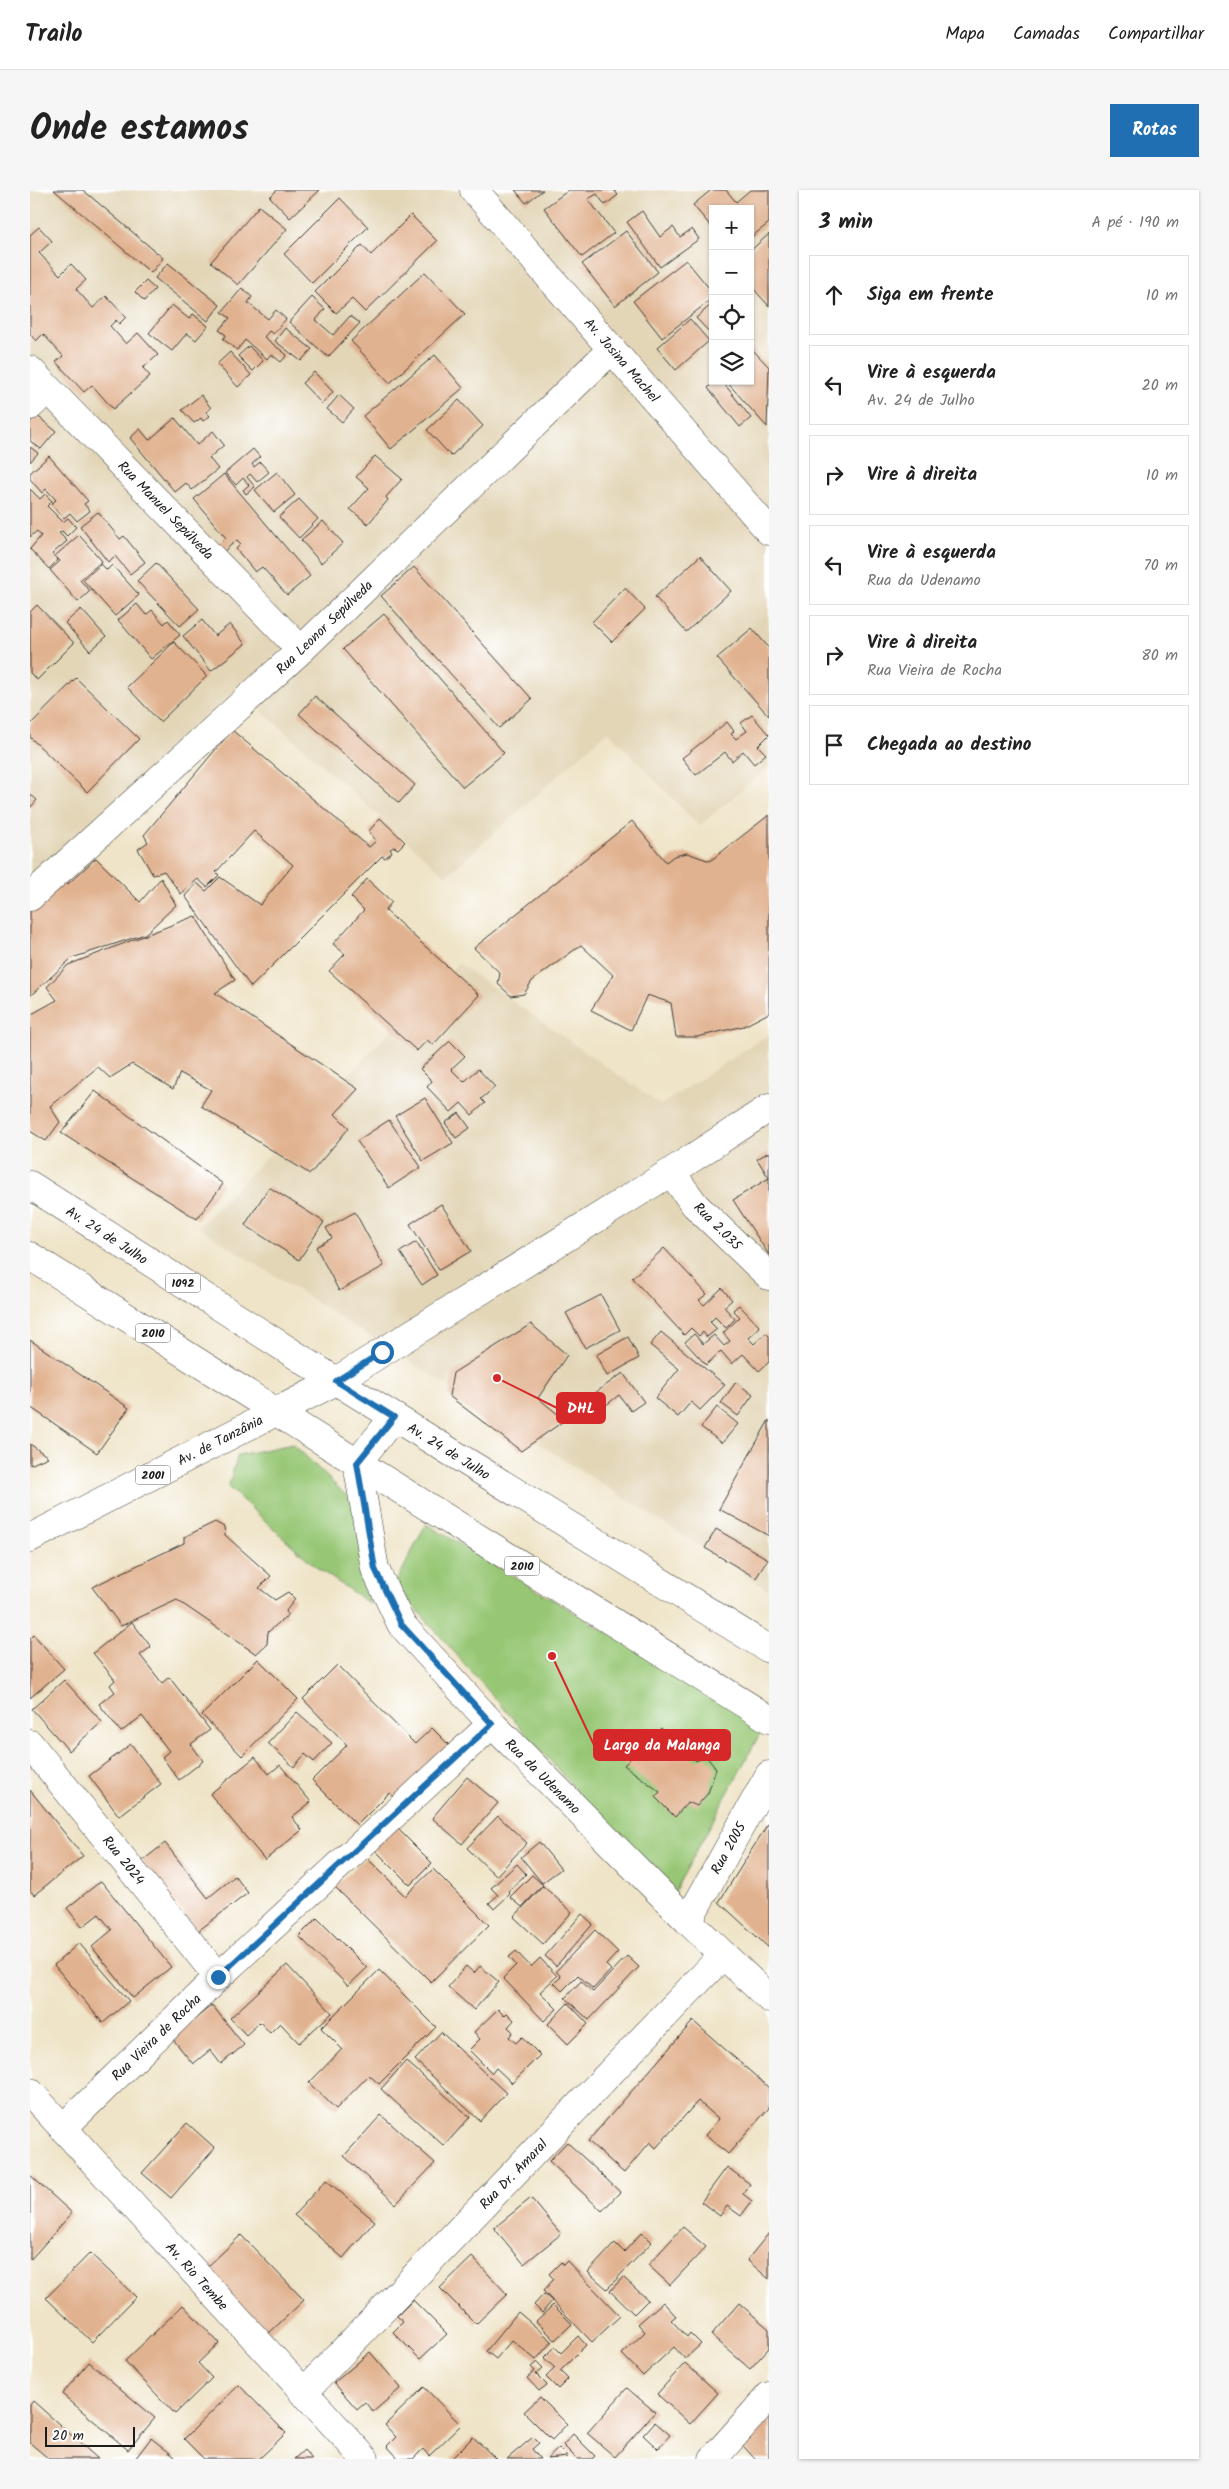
<!DOCTYPE html>
<html lang="pt">
<head>
<meta charset="utf-8">
<style>
	body { margin:0; font-family:Kalam,sans-serif; background:#f6f6f6; color:#222 }
	.controls { position:absolute; right:15px; top:15px; display:grid; overflow:hidden; border-radius:0px; box-shadow:0 1px 4px #0004 }
	.controls button { width:45px; height:45px; display:grid; place-items:center; padding:0; border:0; border-bottom:1px solid #e0e0e0; background:#fff; color:#222; font:25px sans-serif }
	.scale { position:absolute; left:15px; bottom:12px; width:90px; box-sizing:border-box; padding-left:5px; border:2px solid #1c1c1c; border-top:0; font-size:14px; line-height:18px; white-space:nowrap; color:#1c1c1c; -webkit-text-stroke:4px #fff; paint-order:stroke }
	.stop { position:absolute; width:15px; height:15px; margin:-11px; border:4px solid #1f6fb2; border-radius:50%; background:#fff }
	.stop.end { background:#1f6fb2; border-color:#fff; box-shadow:0 1px 5px #0008 }
	.list { margin:0; padding:0; list-style:none }
	h2 { display:flex; justify-content:space-between; align-items:center; height:65px; margin:0; padding:0 20px; font-size:21px }
	h2 small { font-size:16px; font-weight:400; color:#767676 }
	.list li { display:grid; grid-template-columns:32px 1fr auto; gap:15px; align-items:center; box-sizing:border-box; height:80px; margin:0 10px 10px; padding:0 10px; border:1px solid #e0e0e0; border-radius:0px }
	.list b { display:block; font-size:19px; white-space:nowrap }
	.list p { margin:0; font-size:16px; white-space:nowrap; color:#767676 }
	.list em { font-size:16px; font-style:normal; color:#767676 }
	.icon { flex:none; width:28px; height:28px; fill:none; stroke:currentColor; stroke-width:2; stroke-linecap:round; stroke-linejoin:round }
	.map { position:relative; flex:none; width:739px; height:2269px; overflow:hidden; border-radius:0px }
	header { display:flex; align-items:center; gap:30px; box-sizing:border-box; height:70px; padding:0 25px; background:#fff; border-bottom:1px solid #e0e0e0 }
	header strong { font-size:24px }
	nav { display:flex; gap:28px; margin-inline-start:auto; font-size:18px }
	.intro { display:flex; align-items:center; justify-content:space-between; box-sizing:border-box; height:120px; padding:0 30px }
	h1 { margin:0; font-size:35px }
	.button { padding:12px 22px; border-radius:0px; background:#1f6fb2; color:#fff; font-size:18px; font-weight:700 }
	main { display:flex; gap:30px; padding:0 30px }
	aside { flex:1; background:#fff; border-radius:0px; box-shadow:0 1px 4px #0004 }
	.map>svg:first-child { display:block }
	.built { fill:#e3d6b7; fill-rule:evenodd }
	.green { fill:#97c775; stroke:#5a7248 }
	.building { fill:#e1b290 }
	.lines { fill:none; stroke-linecap:round; stroke-linejoin:round }
	.street-casing { stroke:#3c3a36; stroke-width:29 }
	.secondary-casing { stroke:#3c3a36; stroke-width:29 }
	.primary-casing { stroke:#3c3a36; stroke-width:29 }
	.street { stroke:#fff; stroke-width:28 }
	.secondary { stroke:#fff; stroke-width:28 }
	.primary { stroke:#fff; stroke-width:28 }
	.route { stroke:#1f6fb2; stroke-width:6 }
	.labels { text-anchor:middle; stroke-width:4; stroke-linejoin:round; paint-order:stroke }
	.shield { fill:#fff; stroke:#606060; stroke-width:1 }
	.shield-label { font-size:12px; font-weight:bold; fill:#1c1c1c }
	.street-label { font-size:14px; fill:#1c1c1c; stroke:#fff }
	.leader { fill:none; stroke:#d62828; stroke-width:2 }
	.callout-dot { fill:#d62828; stroke:#fff; stroke-width:2 }
	.callout { fill:#d62828; stroke:#d62828; stroke-width:2 }
	.callout-label { font-size:15px; text-anchor:middle; font-weight:bold; fill:#fff }
</style>
</head>
<body>
<header>
<strong>Trailo</strong>
<nav><a>Mapa</a><a>Camadas</a><a>Compartilhar</a></nav>
</header>
<div class="intro"><h1>Onde estamos</h1><a class="button">Rotas</a></div>
<main>
<div class="map">
<svg width="739" height="2269" viewBox="0 0 739 2269">
	<rect width="100%" height="100%" fill="#fff"/>
	<filter id="ink" filterUnits="userSpaceOnUse"><feTurbulence type="fractalNoise" baseFrequency=".02" numOctaves="2"/><feDisplacementMap in="SourceGraphic" scale="10" xChannelSelector="R" yChannelSelector="G"/><feConvolveMatrix kernelMatrix="1 2 1 2 8 2 1 2 1" color-interpolation-filters="sRGB"/></filter>
	<filter id="wash" filterUnits="userSpaceOnUse"><feTurbulence type="fractalNoise" baseFrequency=".0096" numOctaves="4" result="noise"/><feDisplacementMap in="SourceGraphic" scale="20" xChannelSelector="R" yChannelSelector="G"/><feGaussianBlur stdDeviation="1.12" result="paint"/><feColorMatrix in="noise" values="0 0 0 0 0 0 0 0 0 0 0 0 0 0 0 0 0 1.4 0 .05"/><feComposite in="paint" operator="in"/></filter>
	<g filter="url(#wash)">
		<rect width="100%" height="100%" fill="#efe4c8"/>
		<path class="built" d="M0,0H739V577L669,636L578,541L416,686L213,504L0,713ZM683,19H720V191H683Z
			M428,773L631,915L739,844V1400L168,1037Z"/>
		<path class="green" d="M263,1254L323,1312L340,1414L286,1377L198,1297L208,1265Z
			M396,1334L734,1536L641,1708L365,1395Z"/>
		<g id="blocks">
			<path class="building" d="M24,0H53L133,68L121,83Z
				M247,0H290L260,28L240,7Z
				M485,0H513L496,13Z
				M539,0H584L588,5L575,15L567,4L558,9L584,43L552,67L514,18Z
				M681,0H696L706,12L720,0H739V33L720,48V19H683V39L663,15Z
				M310,8L338,37L282,93L254,64Z
				M229,16L257,39L208,95L181,72Z
				M612,21L630,47L643,37L650,47L662,39L669,49L630,77L597,32Z
				M381,25L407,51L335,122L322,109L306,123L285,102L332,55L341,65Z
				M9,37L22,51L9,63L30,85L41,74L56,90L46,99L63,118L76,106L96,127L89,134L86,130L80,136L96,154L108,143L128,165L113,178L120,186L83,219L62,195L54,202L26,172L33,166L13,144L6,151L0,144V45Z
				M596,41L628,82L585,116L552,74Z
				M739,44V116L720,95V61Z
				M656,70L683,103V108L632,148L603,111Z
				M138,73L190,115L178,131L125,88Z
				M395,82L435,124L360,193L321,151Z
				M116,91L125,99L114,111L105,102Z
				M212,98L222,107L218,113L238,129L246,120L256,129L243,144L239,141L234,147L257,165L251,172L241,164L237,169L215,150L207,160L193,149L196,145L189,140L200,128L192,122Z
				M282,107L295,119L286,130L303,145L320,126L330,133L298,167L259,132Z
				M683,113V146L666,128Z
				M142,115L159,129L163,124L178,136L166,150L157,143L142,161L119,143Z
				M660,129L679,151L646,180L627,158Z
				M255,138L282,159L271,171L245,151Z
				M219,156L233,171L223,181L208,166Z
				M720,157L739,177L737,237L696,191H720Z
				M200,162L221,185L208,197L187,174Z
				M405,165L433,198L361,259L333,226Z
				M284,182L303,202L292,214L272,193Z
				M685,191H692L721,228L710,237L678,198Z
				M171,205L181,218L176,222L180,226L173,231L171,228L164,233L152,220Z
				M309,205L324,219L312,232L297,219Z
				M429,210L453,236L421,266L397,240Z
				M6,225L26,241L11,259L0,251V232Z
				M145,228L167,255L183,241L194,255L179,268L188,279L162,300L156,293L145,302L100,248L110,239L119,250Z
				M0,257L8,263L0,272Z
				M223,259L230,267L222,274L224,277L230,272L239,282L227,292L220,284L217,287L225,297L216,304L213,300L219,295L213,288L206,295L195,283Z
				M19,266L58,311L54,314L60,321L47,331L40,323L34,328L21,314L26,310L16,299L12,303L0,289V283Z
				M345,266L372,289L356,307L358,310L338,334L320,319L339,298L326,287Z
				M247,282L265,305L244,322L225,300Z
				M194,284L280,386L257,405L232,377L225,382L206,359L211,354L207,350L191,364L185,357L196,348L164,309Z
				M0,299L10,309L15,304L22,311L17,316L33,332L38,328L46,337L37,346L32,341L29,343L37,351L22,364L28,370L19,379L0,359L11,346L7,341L0,347Z
				M269,309L288,329L269,348L249,327Z
				M68,322L90,349L94,346L115,372L100,384L85,366L78,372L50,336Z
				M293,331L313,353L291,373L271,350Z
				M49,345L72,371L50,390L60,401L48,412L20,380L30,371L25,366Z
				M670,366L701,401L656,442L625,407Z
				M126,373L169,419L150,436L107,391Z
				M71,374L77,380L82,375L109,405L85,426L53,390Z
				M384,377L502,509L469,538L351,406Z
				M595,398L615,419L582,452L562,432Z
				M107,414L116,425L122,420L134,434L138,430L150,445L121,469L88,430Z
				M7,415L44,453L7,490L0,483V422Z
				M51,419L76,447L60,461L35,433Z
				M354,424L474,563L433,597L313,459Z
				M172,430L185,446L200,434L215,454L181,481L153,446Z
				M722,438L739,458V526L687,468Z
				M144,452L177,486L130,532L97,497Z
				M46,488L109,549L57,602L0,547V535Z
				M285,506L385,595L369,613L269,524Z
				M722,525L739,545L728,556L736,564L724,574L713,561L702,571L695,562L666,585L652,568L697,532L704,541L701,544L706,549L717,541L711,533Z
				M202,540L339,657L346,651L339,641L350,628L375,652L368,659L364,657L360,659L362,662L355,668L352,666L221,797L155,706L167,693L176,701L190,687L230,715L263,675L224,641L186,682L189,685L177,697L168,689L151,704L134,681L123,685L108,659L118,652L114,645Z
				M0,604L7,610L0,618Z
				M739,625V823L714,836L667,847H646L641,813L617,805L601,840L561,820L583,785L551,755L502,791L494,804L481,806L468,794L470,783L444,758L602,631L636,672L644,666L657,663L680,671Z
				M66,668L110,712L131,688L146,715L115,744L42,768L0,806V712L29,684L38,694Z
				M337,689L362,712L355,720L449,805L403,855L397,850L387,861L299,781L315,764L303,754L334,720L321,707Z
				M165,726L205,790L185,803L328,899L305,924L319,938L280,984L171,916L181,900L150,883L143,899L102,874L80,888L68,877L20,916L30,932L16,951L0,941V825L27,810L17,797L38,775Z
				M420,851L435,866L421,879L434,892L448,879L465,897L451,909L455,913L442,925L431,913L421,922L397,897L402,891L390,879Z
				M65,901L193,994L167,1029L31,943Z
				M395,908L423,953L393,971L365,926Z
				M429,923L440,938L426,948L415,933Z
				M359,930L391,977L359,998L327,951Z
				M739,962V1065L703,1010L739,988L727,969Z
				M239,997L294,1032L269,1070L215,1035Z
				M411,1014L441,1061L409,1080L380,1034Z
				M325,1022L354,1076L309,1101L286,1057L302,1048L296,1038Z
				M386,1052L407,1085L392,1095L370,1062Z
				M634,1058L677,1104L669,1110L674,1115L692,1098L702,1110L694,1117L705,1129L696,1138L685,1127L680,1132L687,1139L677,1147L673,1142L669,1146L661,1138L654,1145L602,1088Z
				M571,1105L590,1140L555,1158L536,1123Z
				M709,1115L730,1137L718,1148L724,1154L736,1143L739,1146V1172L729,1181L713,1164L702,1174L691,1161L676,1175L655,1152L664,1144L673,1154L684,1145L694,1156L700,1151L693,1143L710,1127L703,1120Z
				M501,1134L537,1165L508,1208L535,1230L491,1261L419,1206L423,1183Z
				M631,1142L695,1195L670,1220L661,1212L648,1227L625,1208L649,1179L620,1155Z
				M598,1147L609,1168L577,1186L566,1165Z
				M0,1150L99,1218L67,1263L0,1217Z
				M593,1183L614,1212L601,1221L589,1205L575,1216L565,1203Z
				M706,1192L723,1205L708,1226L691,1213Z
				M687,1217L708,1234L692,1253L671,1237Z
				M739,1230V1346L689,1319Z
				M0,1254L18,1267L0,1275Z
				M185,1332L194,1337L195,1345L241,1386L229,1398L245,1410L258,1402L265,1409L256,1421L258,1425L238,1442L237,1454L226,1464L147,1410L91,1436L62,1397L154,1353V1347Z
				M686,1339L738,1369L726,1388L675,1358Z
				M102,1432L121,1457L110,1465L132,1493L139,1487L180,1540L161,1554L173,1571L149,1590L132,1567L139,1561L112,1526L91,1542L69,1514L85,1502L80,1495L85,1490L63,1463Z
				M4,1445L34,1479L0,1508V1449Z
				M228,1469L268,1509L212,1566L172,1525Z
				M307,1475L385,1554L402,1538L421,1557L367,1610L359,1603L327,1635L282,1590L317,1555L273,1509Z
				M34,1490L72,1532L39,1561L2,1519Z
				M267,1522L302,1553L284,1572L275,1564L264,1577L238,1553Z
				M631,1538L666,1571L676,1566L686,1579L678,1603L667,1616L658,1612L645,1627L625,1607L630,1602L594,1575Z
				M101,1554L131,1594L89,1626L59,1586Z
				M225,1567L239,1584L250,1575L281,1612L262,1627L272,1640L235,1670L180,1604Z
				M437,1587L468,1613L432,1654L402,1628Z
				M0,1600L53,1666L4,1705L0,1700Z
				M468,1626L497,1653L466,1686L437,1658Z
				M739,1632V1758L689,1712Z
				M365,1636L402,1673L380,1695L343,1658Z
				M509,1652L531,1679L512,1693L491,1667Z
				M135,1653L178,1708L205,1686L218,1703L168,1741L112,1671Z
				M336,1667L375,1706L403,1679L459,1735L401,1792L305,1697Z
				M487,1674L496,1684L478,1701L480,1704L464,1719L459,1713L468,1705L461,1698Z
				M502,1685L513,1695L492,1717L480,1707Z
				M71,1691L141,1777L103,1808L62,1757L82,1740L69,1724L52,1737L37,1718Z
				M513,1696L542,1722L513,1754L484,1727Z
				M552,1724L563,1734L526,1776L515,1766Z
				M287,1728L337,1778L318,1796L269,1746Z
				M565,1740L588,1762L576,1775L581,1780L563,1799L548,1785L532,1801L524,1793L531,1787L526,1781Z
				M49,1753L99,1811L73,1833L24,1775Z
				M486,1761L501,1777L510,1768L527,1786L510,1802L527,1819L514,1831L473,1788L486,1775L479,1767Z
				M597,1766L609,1777L559,1830L535,1808L551,1791L563,1802Z
				M257,1775L302,1823L269,1853L250,1833L240,1843L230,1832L216,1845L200,1828Z
				M436,1776L444,1783L450,1776L469,1792L444,1820L418,1797Z
				M349,1780L406,1837L349,1894L339,1885L306,1919L279,1893L312,1859L291,1838Z
				M538,1813L558,1834L538,1854L518,1834Z
				M182,1815L214,1855L191,1874L180,1860L163,1874L142,1848Z
				M468,1819L474,1826L477,1823L484,1830L478,1837L483,1842L479,1847L486,1853L492,1847L510,1865L482,1893L466,1878L462,1883L439,1860L450,1849L444,1842Z
				M663,1831L739,1898V1918L698,1964L675,1945L689,1929L668,1911L626,1958L620,1952L594,1983L558,1951Z
				M411,1842L476,1903L450,1931L385,1870Z
				M376,1871L440,1927L414,1956L351,1899Z
				M351,1925L405,1973L366,2014L314,1966Z
				M157,1933L185,1958L141,2008L112,1983Z
				M537,1952L590,2002L572,2021L519,1971Z
				M697,1977L720,1994L713,2004L722,2011L711,2026L697,2016L690,2026L671,2012Z
				M0,1985L42,2023L0,2070Z
				M296,1990L345,2031L313,2068L264,2025Z
				M501,2008L531,2044L494,2074L464,2038Z
				M653,2037L676,2057L640,2095L618,2075Z
				M612,2042L622,2052L577,2099L558,2082L585,2053L594,2062Z
				M739,2043V2089L717,2070Z
				M211,2045L274,2110L236,2146L173,2081Z
				M60,2063L106,2107L62,2152L16,2108Z
				M442,2067L477,2104L446,2134L410,2098Z
				M537,2071L590,2126L562,2152L513,2101L524,2089L519,2084L531,2072L533,2075Z
				M593,2087L618,2110L604,2124L580,2101Z
				M514,2104L522,2111L512,2123L504,2115Z
				M383,2110L417,2144L390,2169L363,2142L373,2132L367,2126Z
				M633,2112L646,2126L641,2130L657,2147L660,2143L671,2154L655,2169L644,2157L613,2186L592,2164L615,2142L608,2134Z
				M709,2113L739,2139V2158L720,2179L681,2145Z
				M153,2115L189,2153L168,2173L182,2188L145,2224L95,2171Z
				M523,2115L542,2134L525,2150L506,2131Z
				M488,2122L522,2151L506,2170L482,2150L466,2169L456,2161Z
				M548,2146L556,2155L530,2181L538,2189L528,2199L516,2187L525,2178L514,2168L525,2157L531,2163Z
				M340,2162L371,2198L343,2222L335,2212L327,2219L304,2193Z
				M59,2172L125,2228L98,2260L32,2204Z
				M507,2172L513,2178L506,2184L517,2195L509,2201L497,2188L505,2181L501,2177Z
				M655,2173L688,2203L660,2234L627,2204Z
				M209,2195L256,2243L229,2269H174L154,2249Z
				M394,2197L431,2235L399,2266L393,2259L383,2269H369L357,2256L366,2247L355,2235Z
				M597,2198L625,2222L585,2267L557,2243Z
				M510,2207L537,2234L522,2250L494,2222Z
				M3,2211L68,2269H19L0,2253V2215Z
				M739,2217V2269H725L706,2248Z
				M625,2232L640,2245L628,2259L613,2245Z
				M543,2244L565,2266L562,2269H547L533,2255Z
				M443,2247L466,2269H421Z
				M503,2247L509,2253L502,2259L510,2269H477Z
				M121,2248L145,2267L143,2269H105Z
				M529,2258L538,2267L517,2269Z
				M274,2260L282,2269H264Z"/>
		</g>
	</g>
	<g filter="url(#ink)">
		<use href="#blocks" fill-opacity="0" stroke="#3c3a36" stroke-width="1"/>
		<g class="lines">
			<g class="street-casing">
				<path id="street" d="M444,0L739,341
					M0,180L271,460
					M0,216L18,199
					M0,707L271,460L582,159
					M641,982L665,1015L739,1086
					M306,1191L641,982L739,918
					M364,1227L327,1273L345,1379L371,1434L462,1534L658,1731L739,1808
					M0,1554L188,1787
					M658,1731L739,1585
					M33,1938L188,1787L462,1534
					M273,2203L693,1765
					M683,2269L739,2206"/>
			</g>
			<g class="secondary-casing">
				<path id="secondary" d="M0,1902L335,2269"/>
			</g>
			<g class="primary-casing">
				<path id="primary" d="M0,995L306,1191L739,1459
					M0,1066L313,1264L739,1529
					M0,1348L306,1191"/>
			</g>
			<use href="#street" class="street"/>
			<use href="#secondary" class="secondary"/>
			<use href="#primary" class="primary"/>
		</g>
	</g>
	<g class="lines" filter="url(#ink)">
		<path class="route" d="M188,1787L462,1534L371,1434L345,1379L327,1273L364,1227L306,1191L352,1162"/>
	</g>
	<g class="labels">
		<g class="shield">
			<rect x="135.5" y="1083.5" width="35" height="19" rx="4"/>
			<rect x="105.5" y="1133.5" width="35" height="19" rx="4"/>
			<rect x="105.5" y="1275.5" width="35" height="19" rx="4"/>
			<rect x="474.5" y="1366.5" width="35" height="19" rx="4"/>
		</g>
		<g class="shield-label">
			<text x="153" y="1097">1092</text>
			<text x="123" y="1147">2010</text>
			<text x="123" y="1289">2001</text>
			<text x="492" y="1380">2010</text>
		</g>
		<g class="street-label">
			<text transform="translate(592 170) rotate(49)" y="5">Av. Josina Machel</text>
			<text transform="translate(136 320) rotate(46)" y="5">Rua Manuel Sepúlveda</text>
			<text transform="translate(294 437) rotate(-44)" y="5">Rua Leonor Sepúlveda</text>
			<text transform="translate(688 1036) rotate(45)" y="5">Rua 2.035</text>
			<text transform="translate(77 1045) rotate(33)" y="5">Av. 24 de Julho</text>
			<text transform="translate(190 1250) rotate(-27)" y="5">Av. de Tanzânia</text>
			<text transform="translate(419 1261) rotate(32)" y="5">Av. 24 de Julho</text>
			<text transform="translate(513 1586) rotate(45)" y="5">Rua da Udenamo</text>
			<text transform="translate(698 1658) rotate(-61)" y="5">Rua 2005</text>
			<text transform="translate(94 1670) rotate(51)" y="5">Rua 2024</text>
			<text transform="translate(126 1847) rotate(-44)" y="5">Rua Vieira de Rocha</text>
			<text transform="translate(483 1984) rotate(-46)" y="5">Rua Dr. Amaral</text>
			<text transform="translate(167 2086) rotate(48)" y="5">Av. Rio Tembe</text>
		</g>
	</g>
	<path class="leader" d="M467 1188L527 1218M522 1466L564 1555"/>
	<g class="callout-dot">
		<circle cx="467" cy="1188" r="5"/>
		<circle cx="522" cy="1466" r="5"/>
	</g>
	<g class="callout">
		<rect x="527" y="1203" width="48" height="30" rx="5"/>
		<rect x="564" y="1540" width="136" height="30" rx="5"/>
	</g>
	<g class="callout-label">
		<text x="551" y="1223">DHL</text>
		<text x="632" y="1560">Largo da Malanga</text>
	</g>
</svg>
<div class="controls">
<button>+</button>
<button>−</button>
<button><svg class="icon" aria-label="locate" viewBox="0 0 24 24"><circle cx="12" cy="12" r="6"/><path d="M12 2v4M12 18v4M2 12h4M18 12h4"/></svg></button>
<button><svg class="icon" aria-label="layers" viewBox="0 0 24 24"><path d="M12 4l9 5-9 5-9-5zM3 14l9 5 9-5"/></svg></button>
</div>
<div class="scale">20 m</div>
<div class="stop" style="left:352px;top:1162px"></div>
<div class="stop end" style="left:188px;top:1787px"></div>
</div>
<aside>
<h2>3 min<small>A pé · 190 m</small></h2>
<ul class="list">
<li><svg class="icon" aria-label="ahead" viewBox="0 0 24 24"><path d="M12 20V5M6 11l6-6 6 6"/></svg><div><b>Siga em frente</b></div><em>10 m</em></li>
<li><svg class="icon" aria-label="left" viewBox="0 0 24 24"><path d="M17 20v-9H6M10 6l-5 5 5 5"/></svg><div><b>Vire à esquerda</b><p>Av. 24 de Julho</p></div><em>20 m</em></li>
<li><svg class="icon" aria-label="right" viewBox="0 0 24 24"><path d="M7 20v-9h11M14 6l5 5-5 5"/></svg><div><b>Vire à direita</b></div><em>10 m</em></li>
<li><svg class="icon" aria-label="left" viewBox="0 0 24 24"><path d="M17 20v-9H6M10 6l-5 5 5 5"/></svg><div><b>Vire à esquerda</b><p>Rua da Udenamo</p></div><em>70 m</em></li>
<li><svg class="icon" aria-label="right" viewBox="0 0 24 24"><path d="M7 20v-9h11M14 6l5 5-5 5"/></svg><div><b>Vire à direita</b><p>Rua Vieira de Rocha</p></div><em>80 m</em></li>
<li><svg class="icon" aria-label="arrive" viewBox="0 0 24 24"><path d="M6 21V4h12l-3 4 3 4H6"/></svg><div><b>Chegada ao destino</b></div></li>
</ul>
</aside>
</main>
</body>
</html>
